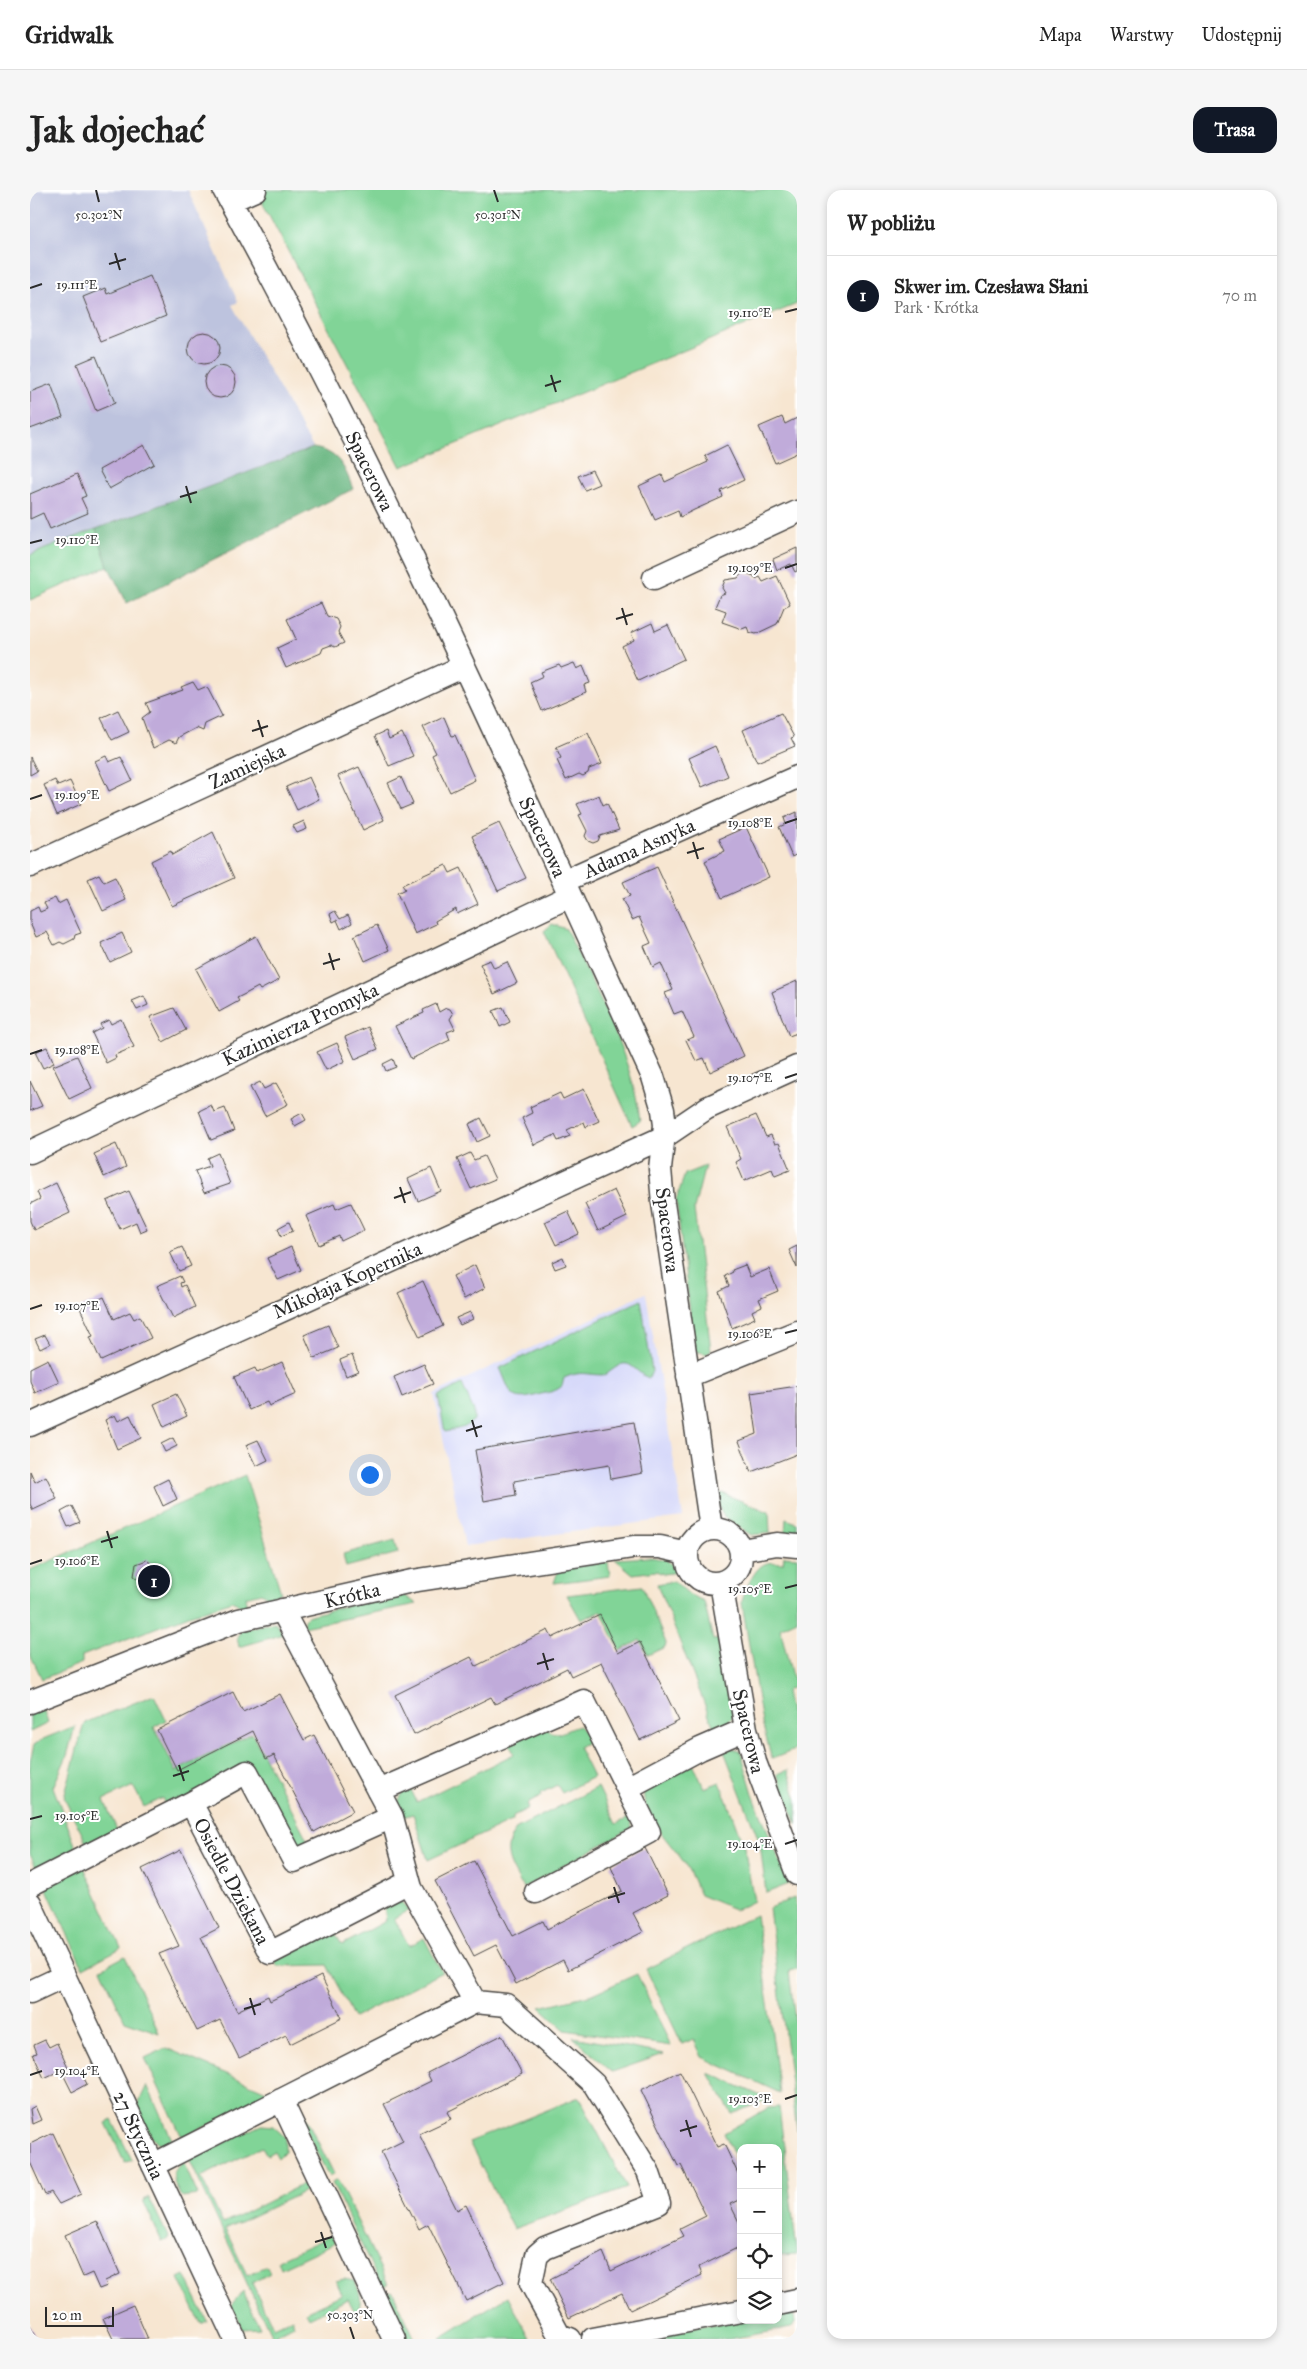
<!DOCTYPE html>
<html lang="pl">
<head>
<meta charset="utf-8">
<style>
	body { margin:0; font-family:"IM FELL Great Primer",serif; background:#f6f6f6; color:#222 }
	.controls { position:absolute; right:15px; bottom:15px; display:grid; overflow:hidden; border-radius:10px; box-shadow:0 2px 8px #0003 }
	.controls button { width:45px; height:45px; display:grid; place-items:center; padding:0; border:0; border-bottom:1px solid #e0e0e0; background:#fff; color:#222; font:25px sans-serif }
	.scale { position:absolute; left:15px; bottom:12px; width:69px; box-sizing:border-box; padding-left:5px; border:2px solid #2b2b2b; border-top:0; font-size:14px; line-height:18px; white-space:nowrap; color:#2b2b2b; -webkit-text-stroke:4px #fff; paint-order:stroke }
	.you { position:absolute; left:339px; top:1284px; width:18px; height:18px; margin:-12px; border:4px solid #fff; border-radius:50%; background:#1a73e8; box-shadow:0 0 0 8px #1a73e833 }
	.badge { display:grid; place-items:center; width:32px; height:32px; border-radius:50%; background:#111827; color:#fff; font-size:16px; font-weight:700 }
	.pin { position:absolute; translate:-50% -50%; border:2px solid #fff; box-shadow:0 1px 5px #0006 }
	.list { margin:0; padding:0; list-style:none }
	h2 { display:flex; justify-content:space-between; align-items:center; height:65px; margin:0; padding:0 20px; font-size:21px }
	h2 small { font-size:16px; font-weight:400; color:#767676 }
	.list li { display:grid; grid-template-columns:32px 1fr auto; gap:15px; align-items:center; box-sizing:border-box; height:80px; padding:0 20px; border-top:1px solid #e0e0e0 }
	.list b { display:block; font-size:19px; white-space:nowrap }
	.list p { margin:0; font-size:16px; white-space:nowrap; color:#767676 }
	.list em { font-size:16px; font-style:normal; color:#767676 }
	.icon { flex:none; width:28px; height:28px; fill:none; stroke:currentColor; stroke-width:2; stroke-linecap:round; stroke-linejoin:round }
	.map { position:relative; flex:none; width:767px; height:2149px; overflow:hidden; border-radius:15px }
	header { display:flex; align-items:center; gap:30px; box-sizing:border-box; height:70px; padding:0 25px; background:#fff; border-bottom:1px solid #e0e0e0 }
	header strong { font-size:24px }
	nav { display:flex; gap:28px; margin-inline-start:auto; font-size:18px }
	.intro { display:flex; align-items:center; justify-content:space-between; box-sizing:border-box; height:120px; padding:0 30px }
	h1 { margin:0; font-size:35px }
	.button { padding:12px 22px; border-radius:15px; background:#111827; color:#fff; font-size:18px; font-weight:700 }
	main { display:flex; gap:30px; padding:0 30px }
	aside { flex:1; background:#fff; border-radius:15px; box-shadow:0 2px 8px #0003 }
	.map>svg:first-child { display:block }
	.built { fill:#d5d8f9 }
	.industrial { fill:#bdc3de }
	.green { fill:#81d497; stroke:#568061 }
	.forest { fill:#68b680; stroke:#4a7056 }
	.building { fill:#c0abda }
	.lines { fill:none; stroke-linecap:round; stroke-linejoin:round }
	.minor-casing { stroke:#4a4744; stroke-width:25 }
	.minor { stroke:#fff; stroke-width:22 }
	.ticks { fill:none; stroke:#2b2b2b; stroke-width:2 }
	.labels { text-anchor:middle; stroke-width:4; stroke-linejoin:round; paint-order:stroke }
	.street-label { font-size:20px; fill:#2b2b2b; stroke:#fff }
	.ticks-label { font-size:12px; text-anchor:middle; fill:#2b2b2b; stroke:#fff; stroke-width:4; stroke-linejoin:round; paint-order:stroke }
</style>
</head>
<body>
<header>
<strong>Gridwalk</strong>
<nav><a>Mapa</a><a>Warstwy</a><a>Udostępnij</a></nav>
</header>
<div class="intro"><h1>Jak dojechać</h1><a class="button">Trasa</a></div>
<main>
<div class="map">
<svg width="767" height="2149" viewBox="0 0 767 2149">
	<rect width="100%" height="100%" fill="#fff"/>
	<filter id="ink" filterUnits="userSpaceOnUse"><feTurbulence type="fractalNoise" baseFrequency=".02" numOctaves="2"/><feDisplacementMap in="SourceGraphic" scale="10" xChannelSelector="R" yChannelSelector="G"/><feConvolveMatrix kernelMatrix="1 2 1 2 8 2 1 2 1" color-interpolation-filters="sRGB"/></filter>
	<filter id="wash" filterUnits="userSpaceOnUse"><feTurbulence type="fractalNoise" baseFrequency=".0096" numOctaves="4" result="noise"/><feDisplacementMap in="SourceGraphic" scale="20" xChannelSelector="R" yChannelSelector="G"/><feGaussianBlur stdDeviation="1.12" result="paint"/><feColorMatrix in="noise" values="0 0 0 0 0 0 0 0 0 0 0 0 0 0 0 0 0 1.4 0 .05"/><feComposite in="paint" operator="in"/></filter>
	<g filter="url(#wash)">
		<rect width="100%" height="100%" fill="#f7e6d1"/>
		<path class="built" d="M616,1103L653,1327L435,1356L404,1204Z"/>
		<path class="industrial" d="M0,0H158L208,112L202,115L283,258L0,367Z"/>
		<path class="green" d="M226,0H767V114L371,277Z
			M66,339L78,376L0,410V365Z
			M522,734L536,739C563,796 604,869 610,931L602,936L514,741Z
			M675,976L664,1019L681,1161L677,1164L665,1161L646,1010L655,984Z
			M611,1110L622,1181L619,1188C606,1184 601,1168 588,1176C583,1179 580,1182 575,1185C557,1185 551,1180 534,1188L532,1196C525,1202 519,1202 511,1204C479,1214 482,1204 470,1178Z
			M432,1194L444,1221V1230L435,1237L415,1242L408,1206Z
			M215,1285L251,1403L238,1407L231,1403L215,1407L217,1416L213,1418L203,1411L159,1425L52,1466V1473L12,1489L0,1464V1380Z
			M692,1303L739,1322L740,1343L721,1345L694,1327L689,1318L686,1304Z
			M756,1329L767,1333V1343L755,1342Z
			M365,1350L368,1363L316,1377L313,1364Z
			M754,1366L767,1367V1430L750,1438L763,1490L767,1488V1495L756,1501L767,1559L742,1569L732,1533L712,1413C713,1404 724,1379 733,1375C738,1371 747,1373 753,1373Z
			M620,1367L637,1370L649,1382L633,1384L626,1381L603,1384L585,1369Z
			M578,1372L580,1386L524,1393L529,1378Z
			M644,1391L660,1405L674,1411L683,1450L689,1449L703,1527L686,1543L627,1394Z
			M612,1396L636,1453L635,1457L618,1465L610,1450L590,1461L571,1421L551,1430L537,1405Z
			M369,1402L387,1414L273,1437L274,1430L277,1426Z
			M245,1432L254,1444L209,1457L207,1447L211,1440Z
			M124,1505L136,1530L124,1537L146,1581L222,1543L281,1657L266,1660L219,1576L137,1619L132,1608L114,1617L103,1596L74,1610L87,1640L57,1654L34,1608L54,1533Z
			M13,1518L18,1533L0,1542V1523Z
			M45,1536L37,1566L23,1597L47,1660L7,1680L0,1664V1572L4,1555L13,1549Z
			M513,1536C529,1550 532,1540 549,1536L562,1550L548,1557L563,1587L532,1603L527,1595L511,1603L512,1606L497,1614L499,1618L483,1626V1630L398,1670L383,1624L369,1628C367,1615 367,1605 380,1598L387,1612L484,1564L478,1550Z
			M695,1555L711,1562L724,1607L759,1694L736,1703L730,1653L692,1556Z
			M663,1573L674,1598L690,1592L714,1657L724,1711L706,1720L670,1705C665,1695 661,1683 655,1674C643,1655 610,1625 614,1601Z
			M758,1580L767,1610V1634L747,1584Z
			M568,1597L586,1634L601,1627L602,1638L493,1698C481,1675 469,1662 487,1638Z
			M53,1675L91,1758L53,1778L15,1695Z
			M367,1708L379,1720L364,1728L379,1756L394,1748L412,1782L324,1828L297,1775L247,1776L244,1768L304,1741L312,1755L356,1731L354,1715Z
			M764,1708L767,1720V1779L759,1781L767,1847V1941L739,1718Z
			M726,1725L750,1903L672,1867L664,1849L652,1854L616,1779Z
			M95,1766L129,1843L95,1831L71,1779Z
			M607,1784L641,1856L535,1840L510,1817L563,1804Z
			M543,1847L634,1864L582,1882Z
			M136,1858L246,1905L155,1946L151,1945L115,1868Z
			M679,1883L738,1909L702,1924Z
			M117,1895L144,1954C122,1962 114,1931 107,1916Z
			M549,1907L597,1998L483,2039L439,1952Z
			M749,1917L767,2061V2064L750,2065L748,2061V1958H711V1981L694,1943L738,1918Z
			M272,1920L304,1984L299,1987L272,1932Z
			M82,1930L102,1970L95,1973L76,1933Z
			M232,1935L243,1936L255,1947V1961L248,1968L244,1961L237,1965L232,1957L171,1987L193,2034L277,1992L280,1996V1999L195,2039L217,2085L237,2076L240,2083L222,2093L243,2137L262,2128L264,2135L246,2144L248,2149H243L159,1969Z
			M153,1972L168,2005L151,2007C144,1993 138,1984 153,1972Z
			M305,1991H308L358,2094L352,2098L302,1993Z
			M119,2007L139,2049L132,2052L113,2010Z
			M302,2045L305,2047L304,2053L251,2078L248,2070Z
			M155,2085L177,2131L171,2134L149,2088Z
			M314,2089L324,2091C331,2102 333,2112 326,2124L318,2109L279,2128L276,2122L312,2104L306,2091Z
			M213,2101L230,2138L212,2139L201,2115Z
			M361,2101L363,2102L385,2149H377L354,2104Z
			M478,2106L500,2149H411L410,2148Z
			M758,2116L766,2131L761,2138L699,2149H586L711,2130H748V2118Z"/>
		<path class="forest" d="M283,258C309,262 314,276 323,299L97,413L78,376L66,339Z"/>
		<g id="blocks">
			<path class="building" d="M120,86L136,126L71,152L53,107L75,98L77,104Z
				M158 158a16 16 0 1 1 32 0a16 16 0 1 1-32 0Z
				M66,166L85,213L66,221L47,174Z
				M174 192a16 16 0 1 1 32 0a16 16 0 1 1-32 0Z
				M21,194L33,227L0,239V202Z
				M752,227L755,234L767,228V263L745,273L729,237Z
				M114,255L124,274L79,299L69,280Z
				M697,255L714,290L691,301L693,307L664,320L650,327L648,320L625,330L609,296L632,285L635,292L678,272L675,266Z
				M562,280L569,294L555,300L548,286Z
				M47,284L56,306L51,308L58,323L20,339L13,323L0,329V304Z
				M767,358V381L765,382L761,374L747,380L743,369Z
				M713,382L724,386L725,389L730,387L733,392L747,386L760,414L754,417L747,434L726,444L719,442L717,437L712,439L692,432L696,421L685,417L690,405L695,403L692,398L695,390L708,388Z
				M291,413L297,426L306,429L310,437L308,442L314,453L305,457L301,455L293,458L291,463L256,478L247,458L266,449L257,429Z
				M622,433L625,441L638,435L654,469L608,491L592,456L604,450L601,443Z
				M544,473L547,479L553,476L560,493L554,495L556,502L512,521L500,492L513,486L511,482L529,475L531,478Z
				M163,492L168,500L175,497L178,499L192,526L175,534L173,541L166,538L149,547L146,553L139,550L123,558L112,528L120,522L116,513L153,500L151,497Z
				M88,520L99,542L82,550L71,528Z
				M751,523L764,547L761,548L765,556L727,572L713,540Z
				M414,527L422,546L425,545L445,590L420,602L402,565L406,563L393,537Z
				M356,541L359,549L372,543L383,566L359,576L345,546Z
				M558,543L572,574L559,579L558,583L553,586L549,584L536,590L527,570L531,568L526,557Z
				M685,556L698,586L672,597L659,568Z
				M76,566L79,572L91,567L102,590L79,601L65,571Z
				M0,567L7,581L0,585Z
				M329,577L354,630L333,640L308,586Z
				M279,587L289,609L267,620L256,597Z
				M371,587L383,614L371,619L358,593Z
				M25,590L28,596L40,591L51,614L27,625L14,595Z
				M569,605L573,615L577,613L589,640L570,646L568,651L563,653L558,651L555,646L557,641L549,625L552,624L547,614Z
				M767,622V664L762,667L749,637L756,634L754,628Z
				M274,631L277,639L267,643L263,636Z
				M469,633L496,688L468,701L442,646Z
				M716,637L739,687L692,708L675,671L695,661L689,649Z
				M183,642L204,688L142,716L121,671L141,661L142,665Z
				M416,675L420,683L431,678L448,714L427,724L426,719L405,731L406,734L385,744L367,703L375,699L372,695Z
				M627,677L714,866L680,882L674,868L666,871L656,850L664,847L652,821L644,824L635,803L643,800L633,778L631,773L623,777L614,756L621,753L609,727L602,730L592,709L600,706L593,692Z
				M69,684L74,692L85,687L96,710L73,721L58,689Z
				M25,708L28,714L36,710L51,743L45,745L44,749L34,754L30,752L24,755L17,742L6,747L0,733V721L8,717L10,722L17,719L14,713Z
				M305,721L310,729L318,725L322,733L311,739L307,730L303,732L300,724Z
				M347,735L359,760L335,771L324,746Z
				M92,743L101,762L80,772L71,753Z
				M226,746L249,790L230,800L228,797L217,803L207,808L209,811L189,822L166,779Z
				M460,770L464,778L477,772L487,793L464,804L450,774Z
				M767,791V843L759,846L742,802Z
				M114,806L118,815L107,820L102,811Z
				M406,814L409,822L416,818L420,819L423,824L420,829L425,839L417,842L420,850L381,869L365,836L394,823L393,820Z
				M473,817L480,832L470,837L463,821Z
				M144,818L156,840L133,852L120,827Z
				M91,829L104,857L85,865L86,868L76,873L62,843L72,838L70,834L79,830L81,834Z
				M338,837L348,859L325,869L315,847Z
				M307,853L315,871L296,880L287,862Z
				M17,857L24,873L13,878L5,862Z
				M47,866L62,898L39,909L23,876Z
				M363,869L366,877L356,881L353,874Z
				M0,891L12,916L0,921Z
				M230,892L234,899L246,893L258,914L235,926L220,897Z
				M554,899L569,931L556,937L554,932L537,940L540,946L528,951L525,945L504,955L492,928L502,923L500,917L530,903L533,909Z
				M181,915L184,922L195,918L204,941L181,950L169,921Z
				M272,923L276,930L265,936L261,929Z
				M726,925L736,947L741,945L745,954L749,953L760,980L745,986L742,979L714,991L706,972L711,969L697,937Z
				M451,928L460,946L447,952L439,934Z
				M86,954L96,977L74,987L64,964Z
				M188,963L200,994L174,1003L165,981L180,976L177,968Z
				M440,963L444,970L454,966L465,989L441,999L427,969Z
				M401,978L411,1001L388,1011L378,989Z
				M26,993L40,1023L4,1040L0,1031V1014L10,1009L7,1002Z
				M584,1000L597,1027L568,1041L555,1014Z
				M99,1001L117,1039L110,1042L106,1032L90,1039L77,1011Z
				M321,1013L334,1040L311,1051L309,1046L289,1055L276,1026L304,1014L306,1019Z
				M538,1021L549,1044L526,1055L515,1032Z
				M259,1032L263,1041L251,1046L248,1038Z
				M767,1056V1078L759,1060Z
				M152,1057L161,1076L149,1081L140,1062Z
				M261,1057L271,1080L248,1090L237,1068Z
				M533,1067L536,1075L525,1079L522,1072Z
				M445,1075L455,1098L434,1109L423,1086Z
				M715,1075L720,1087L739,1079L748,1101L729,1109L732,1116L722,1121L725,1128L702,1138L689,1101L699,1096L695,1086L703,1082L702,1080Z
				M150,1086L153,1092L150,1093L151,1097L155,1095L165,1117L143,1128L127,1096Z
				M393,1091L413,1136L390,1147L368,1103Z
				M74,1107L84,1129L100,1122L104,1129L110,1126L121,1148L71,1171L60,1147L63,1146L50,1118Z
				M440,1122L443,1129L430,1135L426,1128Z
				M298,1135L308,1158L284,1168L274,1145Z
				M15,1145L20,1154L10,1159L5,1149Z
				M322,1165L328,1181L316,1186L310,1170Z
				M18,1169L29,1192L5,1203L0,1191V1178Z
				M252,1172L266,1204L239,1216L237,1212L219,1220L204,1187L225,1178L227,1183Z
				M394,1174L403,1194L372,1207L364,1187Z
				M767,1196V1264L721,1282L709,1251L727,1244L721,1203Z
				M146,1204L157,1226L134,1237L124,1214Z
				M85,1225L88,1231L100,1225L111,1248L87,1259L75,1230Z
				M604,1232L613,1283L581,1289L579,1275L484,1291L486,1305L454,1311L445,1260Z
				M143,1248L147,1256L135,1262L131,1254Z
				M228,1250L238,1270L226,1276L216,1255Z
				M0,1281L5,1292L16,1286L27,1309L3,1320L0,1314Z
				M138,1289L147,1309L133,1316L124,1296Z
				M42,1316L50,1332L38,1337L31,1322Z
				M117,1370L126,1378L124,1389L113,1393L104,1386L106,1374Z
				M570,1425L588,1463L610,1452L649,1531L610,1550L571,1472L541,1486L537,1478L465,1514L461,1507L384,1545L365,1505L441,1467L446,1476L518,1440L522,1448Z
				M203,1502L213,1522L250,1504L274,1550L284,1545L323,1621L284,1642L244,1565L236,1569L223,1541L147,1580L127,1540Z
				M615,1658L638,1705L603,1723L613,1742L538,1780L533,1770L486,1794L466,1755L444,1766L405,1691L444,1671L483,1746L513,1731L517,1739L592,1701L580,1675Z
				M151,1660L189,1738L171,1747L207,1821L238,1806L240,1811L291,1786L312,1828L260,1854L256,1845L209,1868L190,1830L167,1841L129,1764L149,1756L112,1679Z
				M472,1845L492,1884L417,1922L421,1929L389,1944L427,2020L436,2015L474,2092L436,2111L398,2034L389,2039L351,1962L373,1951L354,1914L401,1891L397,1883Z
				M15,1850L19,1857L27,1853L38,1877L14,1888L3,1864L7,1863L4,1855Z
				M49,1879L57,1894L42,1902L34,1886Z
				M650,1881L687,1957L694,1954L711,1990V2009L700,2014L711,2036V2056L669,2077L672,2085L600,2120L592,2103L539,2128L520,2089L573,2062L581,2081L654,2046L650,2039L676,2026L651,1975L648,1976L611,1900Z
				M5,1916L11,1930L2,1934L0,1919Z
				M23,1943L51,2004L29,2014L21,2002L15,2005L0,1972V1954Z
				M67,2031L90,2084L75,2091L77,2096L69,2099L62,2083L53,2087L35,2045Z
				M103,2115L118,2149H83L73,2128Z
				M0,2136L6,2149H0Z"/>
		</g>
	</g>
	<g filter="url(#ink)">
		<use href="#blocks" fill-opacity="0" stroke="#4a4744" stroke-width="1"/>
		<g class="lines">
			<g class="minor-casing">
				<path id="minor" d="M194,0C353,288 486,588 623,887L633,920L635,935L630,979L633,1013L681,1339
					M200,11L225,0
					M624,388L767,322
					M0,676L434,476
					M534,691L767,587
					M0,962L540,706
					M658,1186L767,1142
					M0,1235L634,947L677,918L767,877
					M657 1366a27 27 0 1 1 54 0a27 27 0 1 1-54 0Z
					M711,1360L747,1354L767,1356
					M691,1393L716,1539L725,1572L767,1684
					M252,1420L362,1627L381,1698L445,1812
					M0,1512L209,1430L382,1391L603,1357H630L657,1363
					M597,1598L670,1559L716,1539
					M348,1601L554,1511L619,1642L506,1702
					M161,1613L217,1582L264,1671L362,1627
					M0,1695L161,1613L240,1763L379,1692
					M0,1713L205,2149
					M0,1802L34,1786
					M251,1910L364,2149
					M123,1975L445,1812L476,1815L564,1894L618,1981L629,2013L515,2058L507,2065L501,2093L529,2145L540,2149
					M748,2114L767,2110
					M563,2149L711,2121"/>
			</g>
			<use href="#minor" class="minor"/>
		</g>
	</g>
	<path class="ticks" d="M66,0L69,12M464,0L468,12M85,63L90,80M79,74L96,69M0,98L12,94M755,122L767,119M521,185L526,202M515,196L531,191M156,296L161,313M150,307L167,302M0,353L12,350M755,378L767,374M592,418L597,435M586,429L603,424M228,530L233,547M222,541L238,536M0,609L12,605M755,633L767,629M663,652L668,669M657,663L674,658M299,763L304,780M293,774L310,769M0,864L12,860M755,888L767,884M370,997L375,1013M364,1008L381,1002M0,1119L12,1115M755,1143L767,1140M442,1230L447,1247M436,1241L452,1236M77,1341L82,1358M71,1352L88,1347M0,1374L12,1370M755,1398L767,1395M513,1463L518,1480M507,1474L524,1469M149,1575L154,1591M143,1586L159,1581M0,1629L12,1626M755,1654L767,1650M584,1697L589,1713M578,1708L595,1703M220,1808L225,1825M214,1819L231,1814M0,1885L12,1881M755,1909L767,1905M656,1930L661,1947M650,1941L667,1936M291,2042L296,2058M285,2052L302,2047M320,2137L324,2149"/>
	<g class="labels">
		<g class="street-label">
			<text transform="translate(340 281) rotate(64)" y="7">Spacerowa</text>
			<text transform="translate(217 576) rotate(-25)" y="7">Zamiejska</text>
			<text transform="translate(513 647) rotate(65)" y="7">Spacerowa</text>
			<text transform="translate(609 658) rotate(-24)" y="7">Adama Asnyka</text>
			<text transform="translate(270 834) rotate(-25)" y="7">Kazimierza Promyka</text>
			<text transform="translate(638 1040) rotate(83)" y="7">Spacerowa</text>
			<text transform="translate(317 1090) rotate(-24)" y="7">Mikołaja Kopernika</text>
			<text transform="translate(322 1405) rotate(-13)" y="7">Krótka</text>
			<text transform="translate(719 1541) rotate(77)" y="7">Spacerowa</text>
			<text transform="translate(202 1691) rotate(62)" y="7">Osiedle Dziekana</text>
			<text transform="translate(109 1945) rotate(65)" y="7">27 Stycznia</text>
		</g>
	</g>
	<g class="ticks-label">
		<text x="69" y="29">50.302°N</text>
		<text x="468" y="29">50.301°N</text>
		<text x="47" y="99">19.111°E</text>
		<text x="720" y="127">19.110°E</text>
		<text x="47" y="354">19.110°E</text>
		<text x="720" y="382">19.109°E</text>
		<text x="47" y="609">19.109°E</text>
		<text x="720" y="637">19.108°E</text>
		<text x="47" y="864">19.108°E</text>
		<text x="720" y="892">19.107°E</text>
		<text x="47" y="1120">19.107°E</text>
		<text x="720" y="1148">19.106°E</text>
		<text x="47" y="1375">19.106°E</text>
		<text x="720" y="1403">19.105°E</text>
		<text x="47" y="1630">19.105°E</text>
		<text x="720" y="1658">19.104°E</text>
		<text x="47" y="1885">19.104°E</text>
		<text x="720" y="1913">19.103°E</text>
		<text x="320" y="2129">50.303°N</text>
	</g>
</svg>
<div class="controls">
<button>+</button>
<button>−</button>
<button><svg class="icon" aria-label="locate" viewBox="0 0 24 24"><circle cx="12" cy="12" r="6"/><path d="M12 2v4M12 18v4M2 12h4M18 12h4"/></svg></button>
<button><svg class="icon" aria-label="layers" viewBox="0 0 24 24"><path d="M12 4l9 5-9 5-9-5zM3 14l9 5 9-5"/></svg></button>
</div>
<div class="scale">20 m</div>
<div class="you"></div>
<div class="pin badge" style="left:124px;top:1391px">1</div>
</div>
<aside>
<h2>W pobliżu<small></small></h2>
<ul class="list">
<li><span class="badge">1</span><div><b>Skwer im. Czesława Słani</b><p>Park · Krótka</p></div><em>70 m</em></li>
</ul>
</aside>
</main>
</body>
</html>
